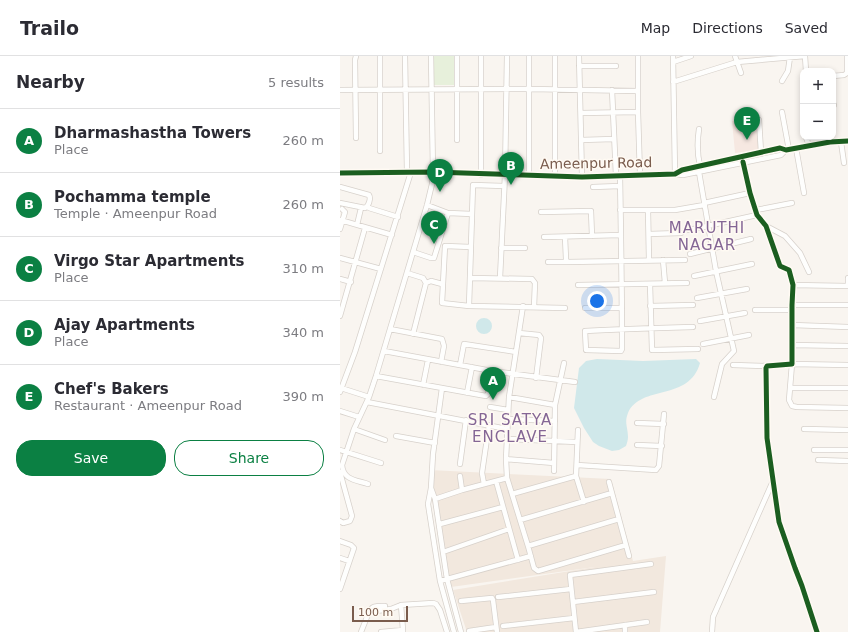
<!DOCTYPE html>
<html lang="en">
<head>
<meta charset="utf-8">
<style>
	body { margin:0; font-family:"DejaVu Sans",sans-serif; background:#f7f7f7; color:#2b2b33 }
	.controls { position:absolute; right:12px; top:12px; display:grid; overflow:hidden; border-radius:8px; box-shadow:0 2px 6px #0003 }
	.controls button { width:36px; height:36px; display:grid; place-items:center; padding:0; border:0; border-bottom:1px solid #e1e1e2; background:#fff; color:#2b2b33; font:20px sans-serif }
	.scale { position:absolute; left:12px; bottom:10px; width:56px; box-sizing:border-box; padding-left:4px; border:2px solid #7a5c4d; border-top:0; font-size:11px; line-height:14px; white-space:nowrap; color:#7a5c4d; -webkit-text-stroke:3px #fffaf3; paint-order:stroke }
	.you { position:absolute; left:257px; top:245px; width:14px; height:14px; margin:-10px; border:3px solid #fff; border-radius:50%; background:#1a73e8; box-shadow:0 0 0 6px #1a73e833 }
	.badge { display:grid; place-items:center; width:26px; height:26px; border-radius:50%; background:#0b8043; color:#fff; font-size:13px; font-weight:700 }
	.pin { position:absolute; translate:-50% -33px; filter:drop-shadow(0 1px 2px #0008) }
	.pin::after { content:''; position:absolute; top:21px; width:14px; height:12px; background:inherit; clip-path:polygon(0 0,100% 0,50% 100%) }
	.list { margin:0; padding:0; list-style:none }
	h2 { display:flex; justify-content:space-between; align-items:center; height:52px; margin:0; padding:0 16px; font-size:17px }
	h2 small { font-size:13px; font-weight:400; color:#7c7c81 }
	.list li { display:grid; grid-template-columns:26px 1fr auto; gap:12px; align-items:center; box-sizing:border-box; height:64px; padding:0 16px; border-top:1px solid #e1e1e2 }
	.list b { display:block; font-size:15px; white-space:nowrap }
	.list p { margin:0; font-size:13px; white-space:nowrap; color:#7c7c81 }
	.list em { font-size:13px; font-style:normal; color:#7c7c81 }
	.actions { display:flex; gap:8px; padding:12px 16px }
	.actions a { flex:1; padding:9px 0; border:1px solid #0b8043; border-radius:16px; text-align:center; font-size:14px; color:#0b8043 }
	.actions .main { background:#0b8043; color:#fff }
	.map { position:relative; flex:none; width:508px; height:576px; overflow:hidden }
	header { display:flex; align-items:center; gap:24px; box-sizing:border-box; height:56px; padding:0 20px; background:#fff; border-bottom:1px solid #e1e1e2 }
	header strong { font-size:19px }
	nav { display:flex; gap:22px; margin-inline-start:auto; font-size:14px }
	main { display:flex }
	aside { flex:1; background:#fff }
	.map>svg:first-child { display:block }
	.residential { fill:#f2e8de }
	.commercial { fill:#f6e8e1 }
	.green { fill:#e7f0db }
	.water { fill:#d0e8ea }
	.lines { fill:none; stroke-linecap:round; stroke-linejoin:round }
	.minor-casing { stroke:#d7d1cb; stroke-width:6 }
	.minor { stroke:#fefefd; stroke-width:4.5 }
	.cycleway-casing { stroke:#fffaf3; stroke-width:8 }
	.cycleway { stroke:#1b5e20; stroke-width:5 }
	.labels { text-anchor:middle; stroke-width:3; stroke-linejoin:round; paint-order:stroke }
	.street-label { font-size:14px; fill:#7a5c4d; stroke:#fffaf3 }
	.neighbourhood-label { font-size:15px; letter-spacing:1px; fill:#846695; stroke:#fffaf3 }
</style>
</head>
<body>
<header>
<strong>Trailo</strong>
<nav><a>Map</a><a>Directions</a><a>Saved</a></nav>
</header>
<main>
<aside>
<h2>Nearby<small>5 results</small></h2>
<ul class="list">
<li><span class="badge">A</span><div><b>Dharmashastha Towers</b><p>Place</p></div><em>260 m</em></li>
<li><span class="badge">B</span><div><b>Pochamma temple</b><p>Temple · Ameenpur Road</p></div><em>260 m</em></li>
<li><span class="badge">C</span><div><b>Virgo Star Apartments</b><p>Place</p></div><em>310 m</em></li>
<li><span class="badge">D</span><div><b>Ajay Apartments</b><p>Place</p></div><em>340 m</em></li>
<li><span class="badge">E</span><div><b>Chef's Bakers</b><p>Restaurant · Ameenpur Road</p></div><em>390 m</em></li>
</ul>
<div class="actions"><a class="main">Save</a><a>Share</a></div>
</aside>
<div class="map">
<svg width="508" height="576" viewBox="0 0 508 576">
	<rect width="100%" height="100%" fill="#f9f5f0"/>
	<path class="residential" d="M90,414L271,423L293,505L326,500L320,576H127L113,534L255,511L111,531L91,440Z"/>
	<path class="commercial" d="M415,62L419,94L395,97L392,65Z"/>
	<path class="green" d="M94,0H115V29H94Z"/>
	<path class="water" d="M136 270a8 8 0 1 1 16 0a8 8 0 1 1-16 0Z
		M257,303L303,305L356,303L360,307C349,346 301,328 288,357C284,367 288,371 288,381C288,384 287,387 286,390L279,394L272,395L259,390L253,386L244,372L234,352L239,312L246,305Z"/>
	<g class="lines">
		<g class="minor-casing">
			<path id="minor" d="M40,0V95
				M65,0L67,116
				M117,0V84
				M215,0V120
				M239,0L242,121
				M298,0V56L300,119
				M333,0L335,118
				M395,0L401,17
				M465,0L466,15
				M333,6L351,0
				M239,10H276
				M493,20L504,19L507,17V0
				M442,25L448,15L450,1
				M333,26L397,6L465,0
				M0,34L190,33L298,35
				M272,34L276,120
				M463,48V66
				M493,49H494
				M442,56L449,94
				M241,57L298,56
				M419,64L421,96
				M359,73C357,86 357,97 360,110
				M466,81L469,90
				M16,82L15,4L16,0
				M241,84L274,83
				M501,86L504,107
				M456,92L464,137
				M403,106L410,137L417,159L426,170L440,210L449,214L453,229L452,249V308L427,310L426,312L427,382L439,466L455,512L462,530L477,576
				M359,116L376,215L394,295L382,308L374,341
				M0,117L93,116L242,121L335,118L342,114L440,92L446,94L490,86L508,85
				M335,118L343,119L441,99L446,94
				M141,119V0
				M189,119V0
				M280,120C281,178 282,235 282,293L281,295L246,294L245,275C281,273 317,272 353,271
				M0,131L29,139C31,142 29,150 25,152L0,147
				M253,131L280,130
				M364,147L410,137
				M29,152L58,161
				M280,154H335L364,149
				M308,154L309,204
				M416,154L452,147
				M201,156L251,155L252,180
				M108,157L132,158
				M0,164L52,179
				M17,169L21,152
				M426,170L445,180L460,197L469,216
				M0,173L5,156L2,153
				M349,174L417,159
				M309,178L341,177
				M204,181L281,179
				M225,181L226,203L227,206L345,204
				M131,191L105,190L102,247L129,250L225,252
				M161,192H185
				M73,196L91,202H94L108,157L87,149
				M350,198L411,183
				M0,202L41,213
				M323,204L325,227
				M208,206H227
				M67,217L83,222L86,227L73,278
				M354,220L412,208
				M130,222L192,223L195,227L194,251
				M160,222L165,119L167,0
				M0,223L11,226
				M86,227L91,225L102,228
				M310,228L312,294L358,293
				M238,229L347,227
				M453,229L508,230
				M508,230V222
				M357,242L407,233
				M452,249H508
				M129,250L133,129L164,130
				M183,250L169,341L166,403L167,422L188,490L279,463
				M310,250L353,249
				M245,252H282
				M415,254H452
				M0,260L25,172
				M360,265L405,257
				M452,269L508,271
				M50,273L102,283L104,290L101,306
				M179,277L199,279L201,282L196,322
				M363,288L409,279
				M452,289L508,290
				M44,295L152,315L235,326
				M120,309L124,288L176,296
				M393,309L427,310
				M508,309L452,308L449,344L452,350L457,351L508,352
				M36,320L146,340L148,338L152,315
				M83,329L88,304
				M1,332L29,341
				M102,332L93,398L91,432L88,448L100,525L114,576
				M450,332H508
				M0,336L15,296L71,116
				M127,337L132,311
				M169,341L215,349
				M27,346L167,373
				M150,351L168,354
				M0,355L19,361
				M168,363L215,365
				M297,367L324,368
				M14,373L45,384
				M464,373L508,374
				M238,374L236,420L244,446
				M56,380L95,387
				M167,383L237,386
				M297,389L322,390
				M0,394L41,407
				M474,394H508
				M166,403L214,407
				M478,404L508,405
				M120,408L126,364
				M237,409L316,414L319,410L324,358
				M214,415L215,349L224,307
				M0,416L12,460L10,465L3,467L0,465
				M120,420L122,434L167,422
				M156,425L178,504
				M269,426L286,489
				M28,428C16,424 3,424 2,409L14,373L29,341L36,320L87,149L92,128L93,116L91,0
				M144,428L142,417L149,369
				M91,432L95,443L107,523L121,576
				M172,438L236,420
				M95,443L122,434
				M180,464L272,437
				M100,468L163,451
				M0,485L11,489L14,492L0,533
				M188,490L194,512L198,515L286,489L289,500
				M103,496L169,473
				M0,502L9,505
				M100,525L191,500
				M158,541L231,533
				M121,545L152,542L153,544L157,576
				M233,546L314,536
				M61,549L63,574
				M29,556C32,549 38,550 45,550
				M285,569V576
				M163,570L234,562
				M129,575L156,571
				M21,576L29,556L51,553L61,549L93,547L96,548L100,554L107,576
				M41,576L63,574V576
				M236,576L230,519L311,508
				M236,576L307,566
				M372,576L373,561L433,425"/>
		</g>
		<use href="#minor" class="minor"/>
		<g class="cycleway-casing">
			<path id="cycleway" d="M403,106L410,137L417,159L426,170L440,210L449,214L453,229L452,249V308L427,310L426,312L427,382L439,466L455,512L462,530L477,576
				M0,117L93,116L242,121L335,118L342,114L440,92L446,94L490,86L508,85"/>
		</g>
		<use href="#cycleway" class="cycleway"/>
	</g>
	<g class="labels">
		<g class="street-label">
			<text transform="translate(256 107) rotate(-1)" y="5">Ameenpur Road</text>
		</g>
		<g class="neighbourhood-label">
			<text x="367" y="177">MARUTHI<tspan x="367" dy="17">NAGAR</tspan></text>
			<text x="170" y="369">SRI SATYA<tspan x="170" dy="17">ENCLAVE</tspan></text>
		</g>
	</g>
</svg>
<div class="controls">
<button>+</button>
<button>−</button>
</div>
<div class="scale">100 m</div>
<div class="you"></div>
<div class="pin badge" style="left:153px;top:344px">A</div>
<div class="pin badge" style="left:171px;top:129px">B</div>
<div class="pin badge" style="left:94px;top:188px">C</div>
<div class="pin badge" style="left:100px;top:136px">D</div>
<div class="pin badge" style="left:407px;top:84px">E</div>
</div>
</main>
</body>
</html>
